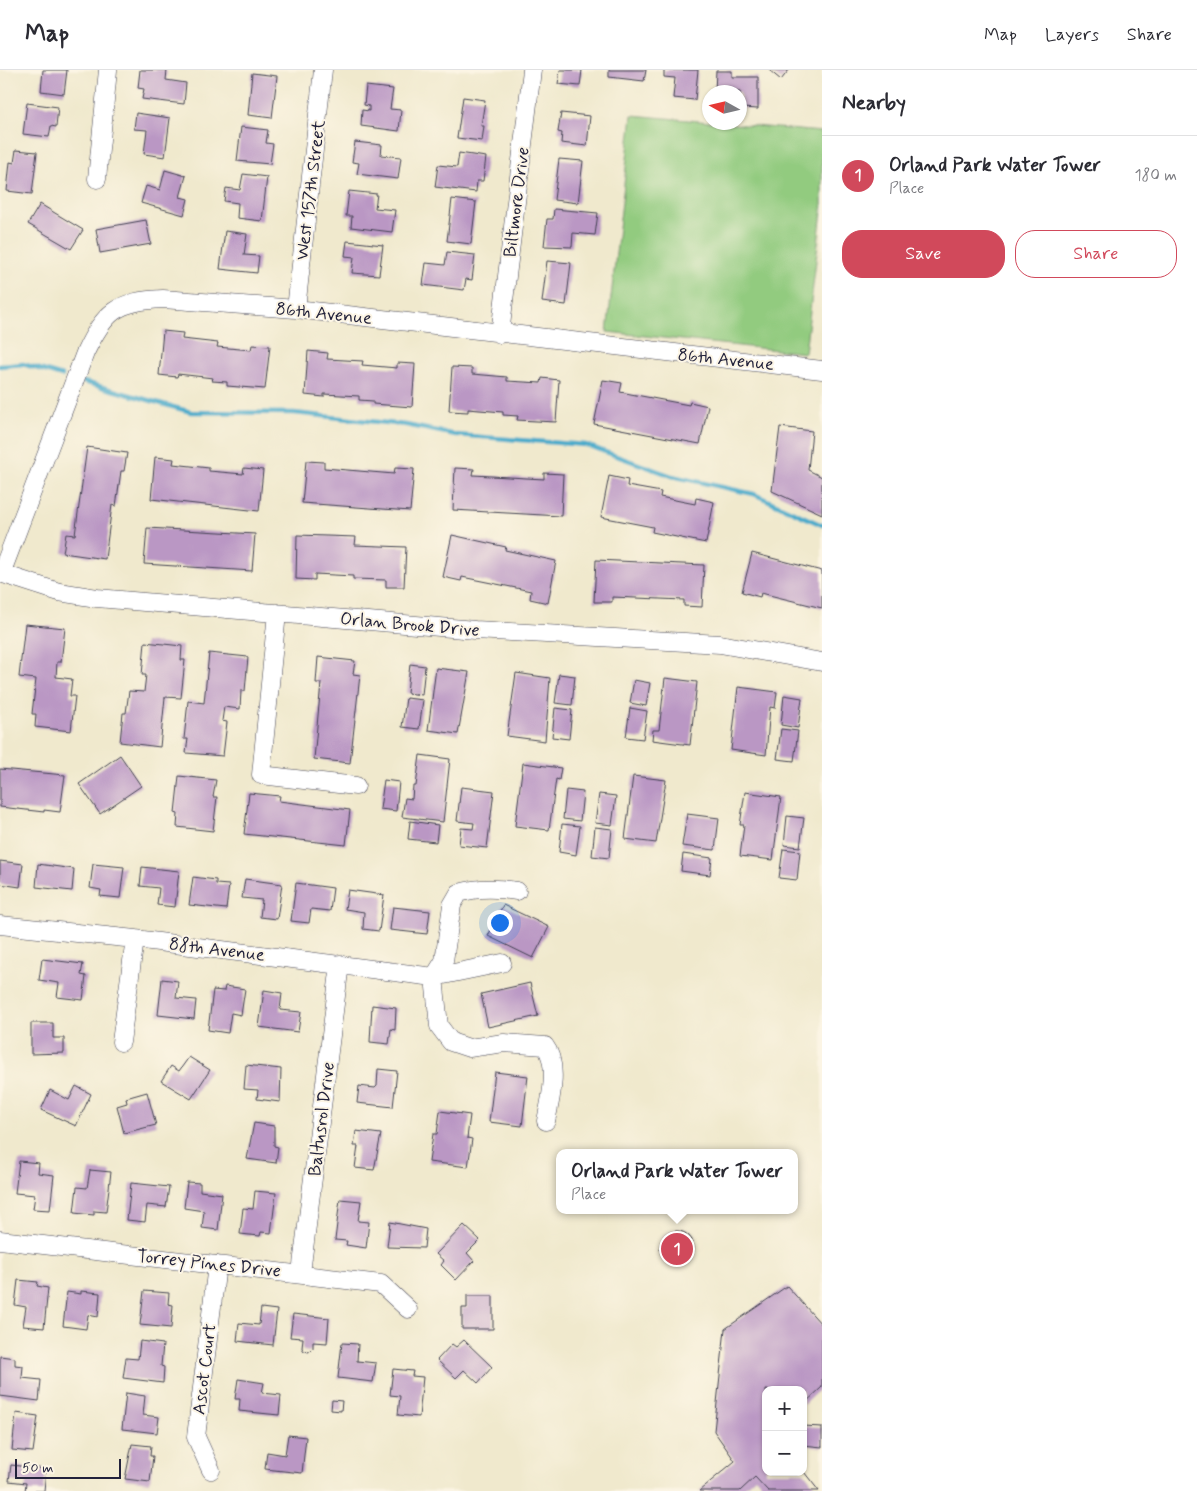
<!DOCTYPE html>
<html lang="en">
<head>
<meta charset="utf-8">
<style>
	body { margin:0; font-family:Mynerve,sans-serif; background:#f7f7f7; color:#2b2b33 }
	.controls { position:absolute; right:15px; bottom:15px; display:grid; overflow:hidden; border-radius:10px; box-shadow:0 1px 4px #0004 }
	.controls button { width:45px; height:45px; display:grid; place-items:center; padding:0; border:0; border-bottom:1px solid #e1e1e2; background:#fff; color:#2b2b33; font:25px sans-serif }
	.compass { position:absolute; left:702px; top:15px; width:45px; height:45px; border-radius:50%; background:#fff; box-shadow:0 1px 4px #0004; rotate:278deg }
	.scale { position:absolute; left:15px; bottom:12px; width:106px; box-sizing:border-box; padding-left:5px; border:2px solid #22223b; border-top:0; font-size:14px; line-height:18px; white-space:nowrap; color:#22223b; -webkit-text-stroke:4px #fcf5e5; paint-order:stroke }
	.you { position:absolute; left:499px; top:852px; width:18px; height:18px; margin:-12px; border:4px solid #fff; border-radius:50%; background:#1a73e8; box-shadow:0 0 0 8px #1a73e833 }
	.badge { display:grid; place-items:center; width:32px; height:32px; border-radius:50%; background:#d1495b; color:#fff; font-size:16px; font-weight:700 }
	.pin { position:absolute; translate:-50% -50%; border:2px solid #fff; box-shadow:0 1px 5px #0006 }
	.popup { position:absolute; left:556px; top:1079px; width:242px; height:65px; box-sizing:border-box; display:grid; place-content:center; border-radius:10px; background:#fff; filter:drop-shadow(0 1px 4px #0005); font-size:16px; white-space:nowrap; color:#7c7c81 }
	.popup b { font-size:19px; color:#2b2b33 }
	.popup::after { content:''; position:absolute; left:50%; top:100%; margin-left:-10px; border:10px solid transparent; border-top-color:#fff }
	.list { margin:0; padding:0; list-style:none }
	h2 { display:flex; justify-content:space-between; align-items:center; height:65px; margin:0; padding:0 20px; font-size:21px }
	h2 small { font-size:16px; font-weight:400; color:#7c7c81 }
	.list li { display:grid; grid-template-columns:32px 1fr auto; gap:15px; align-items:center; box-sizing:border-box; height:80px; padding:0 20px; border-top:1px solid #e1e1e2 }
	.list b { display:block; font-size:19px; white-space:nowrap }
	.list p { margin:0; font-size:16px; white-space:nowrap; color:#7c7c81 }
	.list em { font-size:16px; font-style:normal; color:#7c7c81 }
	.actions { display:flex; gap:10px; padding:15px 20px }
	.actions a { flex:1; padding:11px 0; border:1px solid #d1495b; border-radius:20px; text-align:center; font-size:18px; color:#d1495b }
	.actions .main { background:#d1495b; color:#fff }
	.map { position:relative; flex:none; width:822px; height:1421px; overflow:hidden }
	header { display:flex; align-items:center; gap:30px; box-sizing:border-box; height:70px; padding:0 25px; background:#fff; border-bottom:1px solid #e1e1e2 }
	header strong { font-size:24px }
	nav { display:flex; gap:28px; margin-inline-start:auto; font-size:18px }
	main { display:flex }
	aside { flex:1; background:#fff }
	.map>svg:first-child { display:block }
	.green { fill:#92cb7f; stroke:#5a765d }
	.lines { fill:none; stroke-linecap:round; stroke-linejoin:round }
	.stream { stroke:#4cabcb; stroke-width:4.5 }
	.building { fill:#ba97c4 }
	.street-casing { stroke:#414051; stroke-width:19 }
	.street { stroke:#fff; stroke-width:18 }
	.labels { text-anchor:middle; stroke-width:4; stroke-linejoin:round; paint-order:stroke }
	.street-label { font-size:18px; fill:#22223b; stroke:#fcf5e5 }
</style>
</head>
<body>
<header>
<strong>Map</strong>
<nav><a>Map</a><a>Layers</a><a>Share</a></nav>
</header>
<main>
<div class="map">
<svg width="822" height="1421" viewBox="0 0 822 1421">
	<rect width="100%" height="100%" fill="#fcf5e5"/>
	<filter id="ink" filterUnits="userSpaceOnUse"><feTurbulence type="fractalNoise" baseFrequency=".02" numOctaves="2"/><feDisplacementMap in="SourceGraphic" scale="10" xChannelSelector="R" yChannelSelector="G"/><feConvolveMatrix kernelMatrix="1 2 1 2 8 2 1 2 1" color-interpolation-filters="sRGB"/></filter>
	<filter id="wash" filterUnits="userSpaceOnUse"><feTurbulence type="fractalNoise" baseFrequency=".0096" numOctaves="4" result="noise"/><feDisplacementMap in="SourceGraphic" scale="20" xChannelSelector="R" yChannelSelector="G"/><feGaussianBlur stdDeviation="1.12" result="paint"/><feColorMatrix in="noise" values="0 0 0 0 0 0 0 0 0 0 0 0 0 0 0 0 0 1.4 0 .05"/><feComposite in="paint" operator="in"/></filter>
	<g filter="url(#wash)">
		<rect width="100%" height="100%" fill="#f0e9cd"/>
		<path class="green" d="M632,45L822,62V140L805,283L607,262Z"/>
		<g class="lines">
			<path class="stream" d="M0,296L23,294L62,306
				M84,312L191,342L294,343L406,355L456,365L586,375L672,406L754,424L822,455"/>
		</g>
		<g id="blocks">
			<path class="building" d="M43,0H67L64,24L41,21Z
				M140,0H167L166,10L186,13L184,34L142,29L144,19L138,18Z
				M560,0H582L580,16L558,14Z
				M609,0H646L644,11L609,7Z
				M664,0H698L695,30L673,28L675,8L664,7Z
				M769,0H789L781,10Z
				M716,1H732V7H758V39L741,38L740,22H715Z
				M252,3L277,6L272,48L248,45Z
				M366,16L393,19L390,39L401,40L399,61L361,56L362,40L369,41V36L364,35Z
				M463,27L485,30L481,56H484L482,71L457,68Z
				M27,33L58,37L56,57L51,56L49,67L23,64Z
				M136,43L170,48L165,87L144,84L147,60L134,59Z
				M561,43L590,46L587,76L561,73L562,63L558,62Z
				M241,57L268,60L266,73L273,74L270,94L237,91Z
				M355,72L382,75L381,85L401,87L398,109L357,104L359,93L352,92Z
				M16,80L37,82L32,124L7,121L10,92L14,93Z
				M459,83L486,87L483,111H477L476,122L435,117L438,95L457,97Z
				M559,89L583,91L578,133L554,130Z
				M165,100L186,106L180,127L188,129L184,145L141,133L146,116L160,120Z
				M243,104L267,107L262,151L237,148L238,133L224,131L226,118L240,120Z
				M349,121L377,124L375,138L395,140L392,162L351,157L352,146H346Z
				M452,129L476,132L471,174L447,171Z
				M40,134L83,160L71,179L28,154Z
				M554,139L598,143L595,165L573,163L572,177L544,176L547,149H553Z
				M146,150L151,174L100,183L96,159Z
				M225,161L247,164L244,185L259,186L257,203L220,199Z
				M347,171L383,175L379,205L352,203L354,187L345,186Z
				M447,182L475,185L472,210L466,209L464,220L423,215L426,193L445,195Z
				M547,191L571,193L566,235L542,232Z
				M163,261L183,263L182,269L218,273L217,277L251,280L252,275L270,276L265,319L227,316V312L212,311L213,308L178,304L177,307L159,305Z
				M308,281L328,283L327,289L363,291L362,295L397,298V293L415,294L412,337L373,334V331L359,330V326L324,324V327L305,325Z
				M452,297L472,298V304L507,307V311L541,313L542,308L559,310L556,352L517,350L518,346L503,345V342L468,339V342L449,341Z
				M603,310L622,313L620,322L689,335L690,332L708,336L700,374L594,354Z
				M780,357L812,361L808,400L822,407V444L772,421Z
				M87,377L127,383L124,401H121L116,436L112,435L105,489L63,483L66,464L75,465Z
				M155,387L174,389L173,394L209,398V401L243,404L244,398L263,400L259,441L151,429Z
				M306,391L324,392V398L394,404L395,398L414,399L410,441L302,433Z
				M455,398L474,399L473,405L544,409V403L563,404L561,446L453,440Z
				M609,406L628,410L627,416L661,422L660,427L695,434L696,428L714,432L706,473L652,462L653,457L601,447Z
				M147,458L255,464L252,501L144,494Z
				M297,465L356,467L355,475L406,477L404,517H386V510L353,509V506L315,504V510L296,509Z
				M452,465L506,477L505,480L556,491L548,533L530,529L531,521L462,507L461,511L443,507Z
				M752,483L822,501V538L761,523L760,527L742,522Z
				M596,490L704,495L702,537L684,536V530L612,527V532H594Z
				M25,554L65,558L61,592H57L56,607L72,609L70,626H75L71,661L35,657L36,644H32L36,609L19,607Z
				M145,572L182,576L181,590H185L181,628L165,627L160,677L120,672L123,643H126L129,621L144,622L146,605H142Z
				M209,583L248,587L245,621H241L240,639L224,637L222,651L227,652L223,686L186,683L188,669H184L188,631L204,633Z
				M318,587L355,591L353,604L360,605L350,693L314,689L321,613H316Z
				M410,594L425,596L422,625L407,623Z
				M436,598L469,602L458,664L428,660Z
				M516,603L550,608L545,671L507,666Z
				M559,604L575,606L572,635L555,633Z
				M665,608L697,612L690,675L652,670L653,660H659Z
				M634,610L650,613L646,636L630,633Z
				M738,617L777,622L775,638L770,637L766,685L731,680Z
				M784,625L802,628L798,658L781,655Z
				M406,628L423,630L419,659L402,657Z
				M555,638L572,640L569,669L552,667Z
				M630,638L647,641L643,669L626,667Z
				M781,659L798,661L794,691L777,689Z
				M120,685L141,716L100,744L79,714Z
				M420,685L450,689L443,752L402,747L405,728L412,729L413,716H416Z
				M523,693L561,698L559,710L556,709L549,760L515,756Z
				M0,699L65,705L60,742L44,740V742L0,737Z
				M179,706L216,710L213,727H217L213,761L177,757L178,744L175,743Z
				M633,706L666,710L656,773L625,769Z
				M384,710L399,712L396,741L380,739Z
				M461,717L494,721L487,778L459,775L461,758L473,759L474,753L457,751Z
				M566,720L583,722L580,751L563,749Z
				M745,722L781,727L773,790L740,786L744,755H740Z
				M249,723L280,726L279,731L350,740L346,775L244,764Z
				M599,724L616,726L612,755L595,753Z
				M687,744L719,748L715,780L682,776Z
				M787,746L804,748L800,777L784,775Z
				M410,751L438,755L436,772L408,769Z
				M562,754L580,756L576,785L559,782Z
				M595,757L612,759L609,788L592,786Z
				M783,779L800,781L797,810L779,808Z
				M683,784L712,788L710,805L681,801Z
				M0,791L23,794L20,817L0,814Z
				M38,794L74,799L72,821L36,817Z
				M93,794L124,797L120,828L100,826L101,820L90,818Z
				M142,797L179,801L175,837L157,835L159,818L140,816Z
				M193,807L216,810V814L229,815L226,839L189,835Z
				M245,809L282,814L277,849L260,847L262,830L242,828Z
				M296,813L333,818L330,841L311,839L309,853L291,851Z
				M348,820L384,825L379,861L363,859L364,842L345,839Z
				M503,835L549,857L533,888L488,866Z
				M393,837L430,841L427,864L390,860Z
				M42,889L83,894L81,905L86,906L83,930L57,927L59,913L39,910Z
				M162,909L178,911L176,928L196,930L194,949L158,945Z
				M530,913L538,946L488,957L481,924Z
				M225,916L245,919L241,945L231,943L228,963L208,960L213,920L224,921Z
				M264,920L282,923L280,940L301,942L298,962L259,957Z
				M372,935L396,938L395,960L391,959L389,974L370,972Z
				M31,953H53V968H64V983L31,984Z
				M189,987L210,1000L191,1029L161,1011L171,996L179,1001Z
				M246,995L281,999L280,1032L257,1029L258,1020L244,1019Z
				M378,999L397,1001L393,1037L357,1033L359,1016L375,1018L377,1016Z
				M495,1002L528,1006L522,1056L489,1052Z
				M76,1016L91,1024L76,1056L41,1040L50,1020L69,1030Z
				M147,1022L156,1055L124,1063L117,1036L127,1033L126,1028Z
				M440,1041L470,1045L467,1068L472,1069L468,1097L429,1092L433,1064H437Z
				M254,1053L274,1056V1076L278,1077L276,1093L247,1089Z
				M356,1061L381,1064L374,1100L355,1098L358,1076H354Z
				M19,1091L39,1093L38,1103L54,1105L50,1140L33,1139L35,1125L15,1123Z
				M90,1100L111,1102L106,1142L94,1141V1145L74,1143L77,1117L87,1118Z
				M187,1112L200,1113V1121L222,1124L218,1160L202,1158L204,1141L184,1138Z
				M131,1113L169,1117L166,1137L147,1135L145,1152L127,1150Z
				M255,1121L276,1123L271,1163L261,1162L260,1166L240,1164L243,1138L253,1139Z
				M340,1129L361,1131L358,1151L369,1152L366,1178L346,1175L347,1171L335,1170Z
				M390,1152L426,1159L424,1178L387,1177Z
				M464,1155L480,1170L467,1183L474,1191L456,1210L441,1195L444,1191L436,1184Z
				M660 1178a17 17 0 1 1 34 0a17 17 0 1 1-34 0Z
				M18,1210L38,1212L37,1216L48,1218L44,1258L23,1256L26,1237L15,1235Z
				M787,1216L822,1255V1317L803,1335V1320H766V1402H804L819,1421H768L755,1407L740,1421H699L735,1391L714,1361L725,1259Z
				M81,1221L100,1223L98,1247L88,1245L86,1259L63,1256L67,1222L81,1224Z
				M144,1221L169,1223L168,1234L173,1235L171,1258L140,1255Z
				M467,1226H493V1259H462V1238H467Z
				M261,1238L277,1240L273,1275L237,1271L239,1253L259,1255Z
				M293,1244L329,1248L327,1273L313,1272V1278L309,1282L304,1281L302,1278L303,1268L290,1267Z
				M464,1270L492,1297L478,1313L464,1300L456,1308L437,1290L452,1274L456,1277Z
				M140,1271L163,1274L161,1296L164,1297L163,1313L123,1308L126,1288L138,1289Z
				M342,1273L358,1274L357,1291L376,1293L373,1312L338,1308Z
				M0,1286L15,1288V1295L23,1296L22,1308L41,1310L39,1331L0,1326Z
				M393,1299L413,1301L412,1306L423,1307L419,1347L398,1345L400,1326L390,1325Z
				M238,1309L264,1313L262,1323L281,1325L279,1345L239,1341L240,1329H235Z
				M126,1323L145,1326L143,1345L159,1347L157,1363L122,1359Z
				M332,1330L342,1331L341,1341L331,1340Z
				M16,1343L38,1346L33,1382L12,1380Z
				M803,1356L822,1357V1377L803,1375Z
				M288,1365L306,1367L302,1403L265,1399L267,1382L285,1385Z
				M132,1374L151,1376L150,1386H153L150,1412L125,1409Z
				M11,1395L46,1399L44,1421H25L26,1413L9,1411Z"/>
		</g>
	</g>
	<g filter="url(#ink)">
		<use href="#blocks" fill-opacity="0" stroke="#414051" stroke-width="1"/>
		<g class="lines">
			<g class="street-casing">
				<path id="street" d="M97,109L108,0
					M296,239L323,0
					M500,264L532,0
					M0,503L59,522L97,528L475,560L720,574L822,592
					M1,504L85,283C105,241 117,231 163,229L296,239L822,300
					M277,543L261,705L356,716
					M0,855L135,869L434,907L444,891L452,835L459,823C477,817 498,818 517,821
					M502,893L434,907L439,956L451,972L469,978L504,973L545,976C559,994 551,1029 546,1051
					M121,972L135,869
					M0,1170L381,1214L408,1239
					M301,1203L340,894
					M211,1400L196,1367L217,1195"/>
			</g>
			<use href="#street" class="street"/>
		</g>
	</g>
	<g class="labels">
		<g class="street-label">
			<text transform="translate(310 120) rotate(-83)" y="6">West 157th Street</text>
			<text transform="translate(516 132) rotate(-83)" y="6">Biltmore Drive</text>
			<text transform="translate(324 243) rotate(6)" y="6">86th Avenue</text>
			<text transform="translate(726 289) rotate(6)" y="6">86th Avenue</text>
			<text transform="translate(410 554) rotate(5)" y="6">Orlan Brook Drive</text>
			<text transform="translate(217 879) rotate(7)" y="6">88th Avenue</text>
			<text transform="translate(321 1049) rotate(-83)" y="6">Baltusrol Drive</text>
			<text transform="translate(209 1193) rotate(6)" y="6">Torrey Pines Drive</text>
			<text transform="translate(204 1299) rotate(-83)" y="6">Ascot Court</text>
		</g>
	</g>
</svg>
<div class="controls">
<button>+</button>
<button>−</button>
</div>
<svg class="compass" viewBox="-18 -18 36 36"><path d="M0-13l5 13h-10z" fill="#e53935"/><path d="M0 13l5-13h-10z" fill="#7c7c81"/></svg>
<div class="scale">50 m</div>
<div class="you"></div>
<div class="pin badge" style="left:677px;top:1179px">1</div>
<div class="popup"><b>Orland Park Water Tower</b>Place</div>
</div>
<aside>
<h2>Nearby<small></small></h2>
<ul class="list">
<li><span class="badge">1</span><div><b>Orland Park Water Tower</b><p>Place</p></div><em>180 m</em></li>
</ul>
<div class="actions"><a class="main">Save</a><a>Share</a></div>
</aside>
</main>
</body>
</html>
